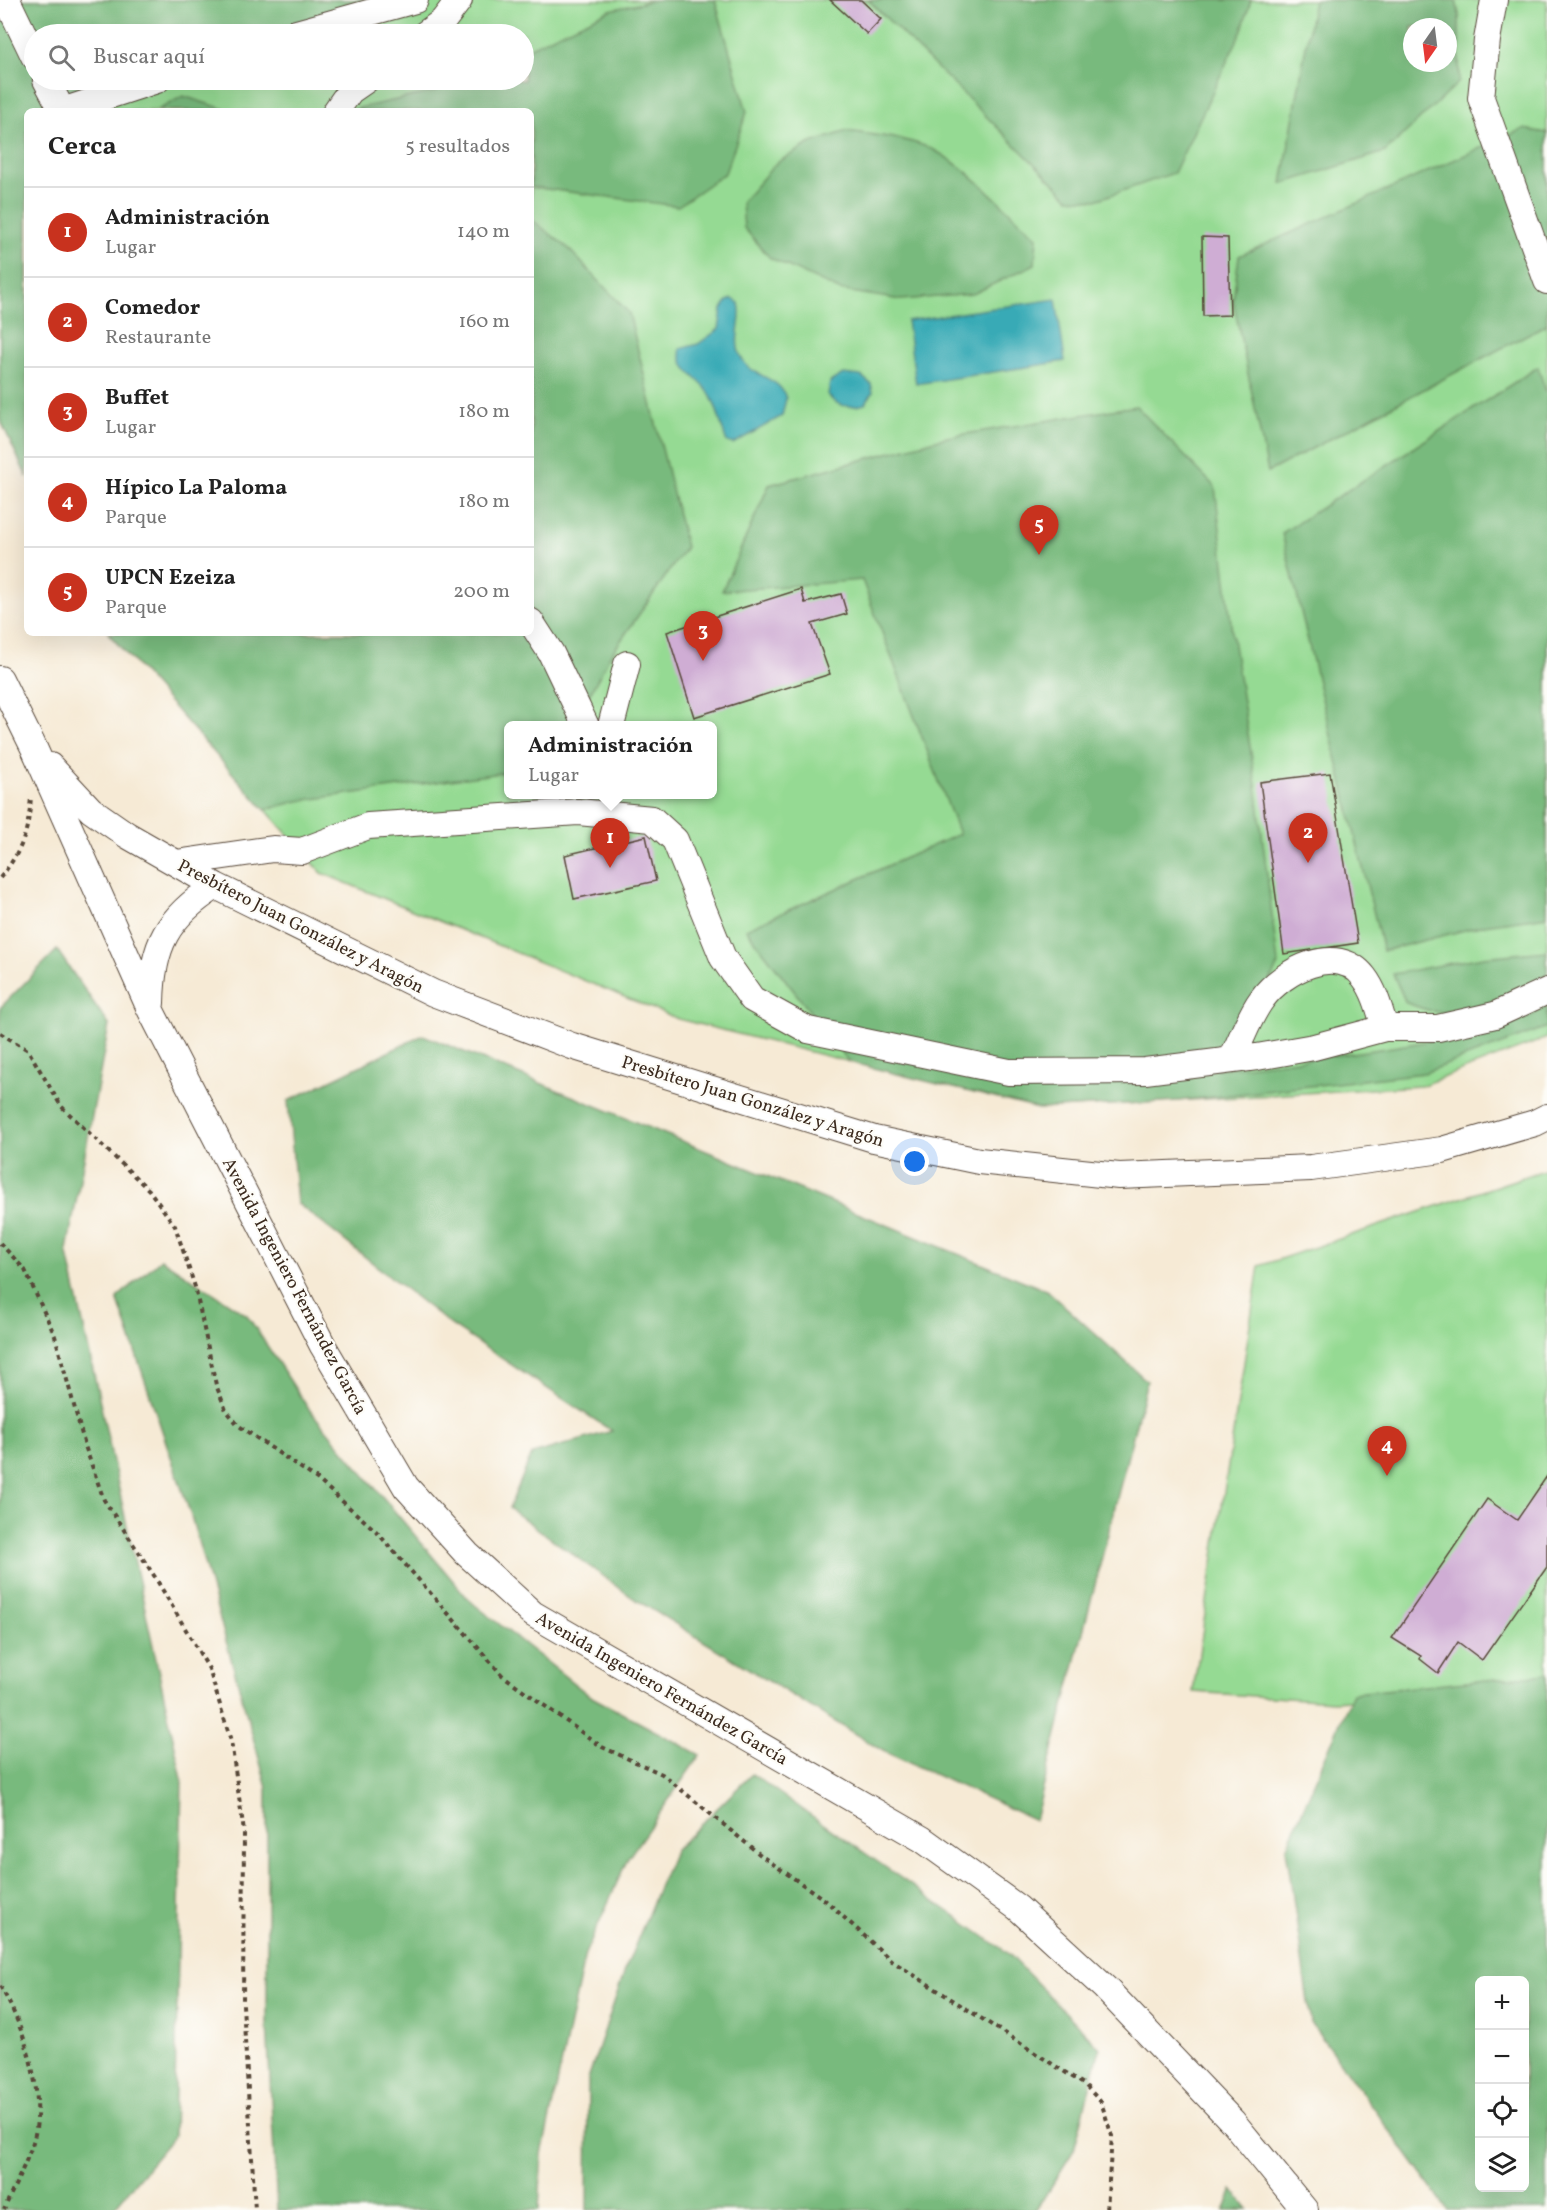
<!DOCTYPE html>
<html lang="es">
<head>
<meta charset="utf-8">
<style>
	body { margin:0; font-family:Vollkorn,serif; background:#f2f2f2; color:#222 }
	.controls { position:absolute; right:18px; bottom:18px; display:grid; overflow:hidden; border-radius:9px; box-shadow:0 6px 24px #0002 }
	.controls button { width:54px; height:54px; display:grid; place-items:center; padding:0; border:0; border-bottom:2px solid #e0e0e0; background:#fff; color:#222; font:30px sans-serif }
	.compass { position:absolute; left:1403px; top:18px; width:54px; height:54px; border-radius:50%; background:#fff; box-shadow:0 6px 24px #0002; rotate:194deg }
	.you { position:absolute; left:915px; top:1162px; width:21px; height:21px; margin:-15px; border:4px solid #fff; border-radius:50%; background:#1a73e8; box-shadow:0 0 0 9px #1a73e833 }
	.badge { display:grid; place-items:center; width:39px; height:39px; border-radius:50%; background:#c8321e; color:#fff; font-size:20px; font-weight:700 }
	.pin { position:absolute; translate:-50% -50px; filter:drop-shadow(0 2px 3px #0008) }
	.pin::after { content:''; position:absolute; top:32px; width:21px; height:18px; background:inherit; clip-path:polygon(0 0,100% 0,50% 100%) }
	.popup { position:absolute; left:504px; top:721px; width:213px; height:78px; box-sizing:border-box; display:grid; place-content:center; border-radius:9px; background:#fff; filter:drop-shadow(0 2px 4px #0005); font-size:20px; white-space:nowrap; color:#767676 }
	.popup b { font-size:22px; color:#222 }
	.popup::after { content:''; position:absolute; left:50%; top:100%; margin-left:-12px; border:12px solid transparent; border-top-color:#fff }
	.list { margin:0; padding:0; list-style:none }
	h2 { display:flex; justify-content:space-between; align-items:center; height:78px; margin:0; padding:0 24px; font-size:26px }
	h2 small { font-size:20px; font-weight:400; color:#767676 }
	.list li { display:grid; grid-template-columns:39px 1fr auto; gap:18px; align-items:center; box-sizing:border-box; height:90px; padding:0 24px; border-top:2px solid #e0e0e0 }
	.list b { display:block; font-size:22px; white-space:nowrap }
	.list p { margin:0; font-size:20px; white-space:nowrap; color:#767676 }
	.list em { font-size:20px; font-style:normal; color:#767676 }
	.icon { flex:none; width:33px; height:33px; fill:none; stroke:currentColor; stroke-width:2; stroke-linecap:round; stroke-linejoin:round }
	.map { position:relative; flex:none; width:1547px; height:2210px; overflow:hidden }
	.search { position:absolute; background:#fff; box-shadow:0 6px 24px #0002; left:24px; top:24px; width:510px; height:66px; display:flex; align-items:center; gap:15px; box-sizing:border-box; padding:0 21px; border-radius:33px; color:#767676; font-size:22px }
	.panel { position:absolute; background:#fff; box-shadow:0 6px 24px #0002; left:24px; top:108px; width:510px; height:528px; border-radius:9px }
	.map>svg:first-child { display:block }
	.green { fill:#95da93; stroke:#688258; stroke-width:1.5; fill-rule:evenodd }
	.forest { fill:#78ba7d; stroke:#5a724e; stroke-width:1.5; fill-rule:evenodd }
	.water { fill:#39aab6; stroke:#3a6a6a; stroke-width:1.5 }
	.building { fill:#cfadd4 }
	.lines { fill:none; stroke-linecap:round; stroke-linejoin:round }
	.minor-casing { stroke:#574739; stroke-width:28 }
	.path { stroke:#574739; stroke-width:4; stroke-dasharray:4.5 4.5; stroke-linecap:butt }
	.minor { stroke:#fff; stroke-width:26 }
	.labels { text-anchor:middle; stroke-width:4.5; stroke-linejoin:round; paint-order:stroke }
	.street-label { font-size:18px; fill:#3b2a1e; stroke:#fdfcf7 }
</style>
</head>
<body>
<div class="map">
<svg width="1547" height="2210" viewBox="0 0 1547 2210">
	<rect width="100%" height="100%" fill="#fdfcf7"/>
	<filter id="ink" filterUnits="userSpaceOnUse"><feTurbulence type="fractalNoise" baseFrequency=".0167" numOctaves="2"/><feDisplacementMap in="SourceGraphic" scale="12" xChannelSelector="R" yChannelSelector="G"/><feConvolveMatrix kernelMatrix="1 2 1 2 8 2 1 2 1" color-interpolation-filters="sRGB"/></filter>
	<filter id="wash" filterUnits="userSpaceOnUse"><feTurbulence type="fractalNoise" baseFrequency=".008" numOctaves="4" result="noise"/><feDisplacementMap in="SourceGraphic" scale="24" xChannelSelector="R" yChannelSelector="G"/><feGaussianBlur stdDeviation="1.35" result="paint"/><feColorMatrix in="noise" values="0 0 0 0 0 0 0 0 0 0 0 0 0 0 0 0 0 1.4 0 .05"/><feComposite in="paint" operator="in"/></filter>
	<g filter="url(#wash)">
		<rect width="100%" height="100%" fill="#f6ead5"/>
		<path class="green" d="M0,0H1547V1038L1421,1086L1039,1109L678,1019L322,873L108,633H531V111H27V477L0,419ZM1412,27H1448V63H1412ZM34,34H524V80H34ZM508,726H712V794H508Z
			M1547,1169V1686L1508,1691L1333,1701L1193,1692L1259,1266Z"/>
		<path class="forest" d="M0,0H439L320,34H34V80H165L62,111H27V477L0,419Z
			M655,0H715L747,112L725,173L678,206L531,187V111H346L433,92L460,80H524V50L610,10Z
			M868,0H1251L1242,30L1174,173L1096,200L1069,198Z
			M1314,0H1456L1459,15V82L1385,152L1282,184ZM1412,27H1448V63H1412Z
			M183,96L230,111H156Z
			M1523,129L1547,133V324L1268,472L1233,300L1239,256Z
			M847,131C873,135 911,138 934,150C973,171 1003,208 1037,237L1035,264L973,294L901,300L839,290L770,258L744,228L742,202L776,163L811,143Z
			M531,219L568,248L629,313L686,547L610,656L573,725L508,726V772L298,801L265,810L108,633H531Z
			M1538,367L1547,395V916L1484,925L1383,951L1282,533Z
			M1136,406L1215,487L1232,632L1256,785L1278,964L1262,998L1217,1069C1292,1061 1364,1053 1439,1039C1470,1033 1523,1027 1547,1005V1027L1424,1073L1178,1101L1039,1109L849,1062L746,929L959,834L862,580L722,591L769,485L947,437Z
			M57,950L109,1025L67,1250L182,1779L174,2136L112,2210H0V1008Z
			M1547,951V974C1517,993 1479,1011 1442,1012C1431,1013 1417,1006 1406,1003L1393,974L1483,957Z
			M423,1035L1048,1291L1147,1381L1035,1820L883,1751L633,1598L509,1508L532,1454L612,1431L451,1325L297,1203L288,1101Z
			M161,1259L247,1315L308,1408L470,1601L590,1696L700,1755L628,1858L585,1954L542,2154L539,2210H277L267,2024V1787L191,1516L117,1298Z
			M1547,1674V2210H1448L1311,2023L1286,1848L1353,1693ZM1480,1980H1524V2188H1480Z
			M752,1774L1008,1953L1100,2048L1074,2150L1036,2210H587L588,2079L625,1970L674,1851Z
			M1233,2190L1249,2210H1224Z"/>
		<path class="water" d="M733,299L739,303C744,322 731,339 742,359C752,378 781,376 786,399L782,416L733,444L727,442C720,425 718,405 707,390C695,375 680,370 680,349L698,344L719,329L722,309L727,301Z
			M1056,299L1065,361L916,384L907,321Z
			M843,374L861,376L871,384L873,392L865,404C851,408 837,408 828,395L830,382Z"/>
		<g id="blocks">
			<path class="building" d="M830,0H861L881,19L867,34Z
				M1202,237L1228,238L1230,315L1203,316Z
				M801,589L805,603L841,594L847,614L812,624L830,674L694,717L667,632Z
				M1330,773L1358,943L1284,954L1260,782Z
				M646,836L656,881L574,899L565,855Z
				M1547,1476V1567L1482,1660L1458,1642L1438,1673L1420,1659L1421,1656L1392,1638L1487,1499L1517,1520Z"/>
		</g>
	</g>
	<g filter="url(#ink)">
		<use href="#blocks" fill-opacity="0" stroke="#574739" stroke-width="1.5"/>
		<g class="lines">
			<g class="minor-casing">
				<path id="minor" d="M7,0L34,56
					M1494,0L1487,40L1481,98L1547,281
					M293,34L415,0
					M425,34L443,21L459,0
					M46,80L62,110
					M62,111L157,80
					M336,111L350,91L366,80
					M531,622L551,653L586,726
					M0,679L34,748L150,1009L323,1346L406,1487L467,1554L533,1614L922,1839L1018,1908L1105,1988L1233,2122L1305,2210
					M611,726L627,664
					M50,766L91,810L127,835L216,886L433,993L572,1046L874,1139L979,1161L1119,1176L1311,1168L1442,1150L1535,1123L1547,1117
					M176,863L273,849L302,851L368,826L578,812L652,819L675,840L723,958L752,999L808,1030L1009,1072L1145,1071L1257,1057L1314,1047L1385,1028H1438L1495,1015L1547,991
					M151,1003C152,945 167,917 216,886
					M1231,1060C1241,1041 1249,1016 1262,999C1282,971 1337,942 1364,977C1375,991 1380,1011 1385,1028"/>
			</g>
			<path class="path" d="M0,878C23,849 28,833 31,797
				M0,1033L28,1050L61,1106L149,1190L175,1226L195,1287L216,1385L226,1410L239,1426L317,1479L376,1531L502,1675L602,1747L662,1774L763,1857L825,1900L892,1961L1085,2085L1101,2102L1112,2136L1107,2210
				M0,1243L25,1270L55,1336L85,1446L104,1500L155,1577L209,1669L231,1741L244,1832L243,2005L255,2210
				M0,1986C24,2026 47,2096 33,2142C26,2165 13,2188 4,2210"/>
			<use href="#minor" class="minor"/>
		</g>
	</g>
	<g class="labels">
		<g class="street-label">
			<text transform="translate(301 926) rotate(27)" y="6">Presbítero Juan González y Aragón</text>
			<text transform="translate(753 1101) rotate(17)" y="6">Presbítero Juan González y Aragón</text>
			<text transform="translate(295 1286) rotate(62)" y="6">Avenida Ingeniero Fernández García</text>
			<text transform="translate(662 1688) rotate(30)" y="6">Avenida Ingeniero Fernández García</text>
		</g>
	</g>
</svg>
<div class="controls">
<button>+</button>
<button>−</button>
<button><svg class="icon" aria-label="locate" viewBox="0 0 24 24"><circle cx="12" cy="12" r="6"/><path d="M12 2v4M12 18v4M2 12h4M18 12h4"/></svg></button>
<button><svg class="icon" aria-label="layers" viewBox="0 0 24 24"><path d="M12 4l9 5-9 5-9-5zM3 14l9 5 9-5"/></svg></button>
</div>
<svg class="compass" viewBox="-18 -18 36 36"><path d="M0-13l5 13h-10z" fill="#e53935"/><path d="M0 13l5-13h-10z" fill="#767676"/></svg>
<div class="you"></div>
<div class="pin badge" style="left:610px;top:868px">1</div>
<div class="popup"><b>Administración</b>Lugar</div>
<div class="pin badge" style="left:1308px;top:863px">2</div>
<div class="pin badge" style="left:703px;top:661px">3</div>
<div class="pin badge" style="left:1387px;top:1476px">4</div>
<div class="pin badge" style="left:1039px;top:555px">5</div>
<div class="search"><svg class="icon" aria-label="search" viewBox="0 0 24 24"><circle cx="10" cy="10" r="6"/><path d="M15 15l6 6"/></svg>Buscar aquí</div>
<section class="panel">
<h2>Cerca<small>5 resultados</small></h2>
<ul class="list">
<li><span class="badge">1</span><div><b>Administración</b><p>Lugar</p></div><em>140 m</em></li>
<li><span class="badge">2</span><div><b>Comedor</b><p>Restaurante</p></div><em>160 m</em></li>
<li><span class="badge">3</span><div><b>Buffet</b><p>Lugar</p></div><em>180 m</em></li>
<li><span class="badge">4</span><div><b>Hípico La Paloma</b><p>Parque</p></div><em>180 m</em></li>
<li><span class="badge">5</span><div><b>UPCN Ezeiza</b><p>Parque</p></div><em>200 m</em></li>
</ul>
</section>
</div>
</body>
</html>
